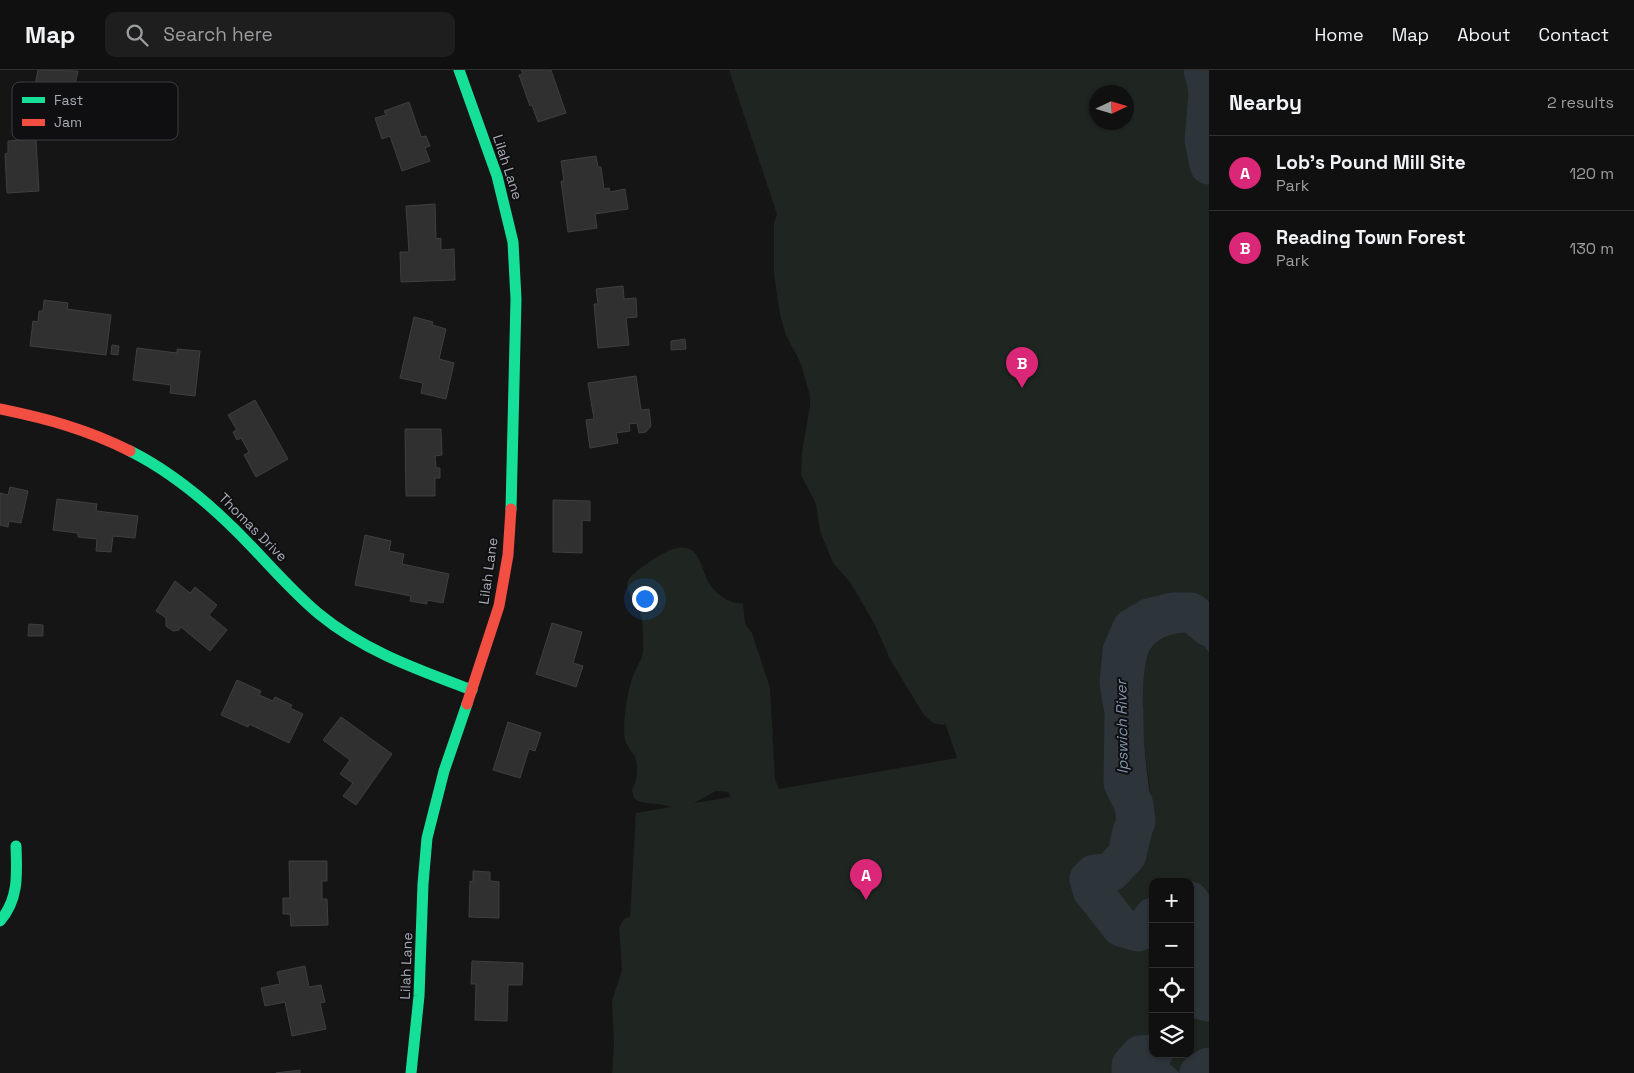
<!DOCTYPE html>
<html lang="en">
<head>
<meta charset="utf-8">
<style>
	body { margin:0; font-family:"Space Grotesk",sans-serif; background:#1e1e1e; color:#f1f3f6 }
	.controls { position:absolute; right:15px; bottom:15px; display:grid; overflow:hidden; border-radius:10px; box-shadow:0 1px 4px #0004 }
	.controls button { width:45px; height:45px; display:grid; place-items:center; padding:0; border:0; border-bottom:1px solid #303030; background:#101010; color:#f1f3f6; font:25px sans-serif }
	.compass { position:absolute; left:1089px; top:15px; width:45px; height:45px; border-radius:50%; background:#101010; box-shadow:0 1px 4px #0004; rotate:86deg }
	.you { position:absolute; left:644px; top:528px; width:18px; height:18px; margin:-12px; border:4px solid #fff; border-radius:50%; background:#1a73e8; box-shadow:0 0 0 8px #1a73e833 }
	.badge { display:grid; place-items:center; width:32px; height:32px; border-radius:50%; background:#db2777; color:#fff; font-size:16px; font-weight:700 }
	.pin { position:absolute; translate:-50% -41px; filter:drop-shadow(0 1px 2px #0008) }
	.pin::after { content:''; position:absolute; top:26px; width:18px; height:15px; background:inherit; clip-path:polygon(0 0,100% 0,50% 100%) }
	.list { margin:0; padding:0; list-style:none }
	h2 { display:flex; justify-content:space-between; align-items:center; height:65px; margin:0; padding:0 20px; font-size:21px }
	h2 small { font-size:16px; font-weight:400; color:#9c9d9f }
	.list li { display:grid; grid-template-columns:32px 1fr auto; gap:15px; align-items:center; box-sizing:border-box; height:75px; padding:0 20px; border-top:1px solid #303030 }
	.list b { display:block; font-size:19px; white-space:nowrap }
	.list p { margin:0; font-size:16px; white-space:nowrap; color:#9c9d9f }
	.list em { font-size:16px; font-style:normal; color:#9c9d9f }
	.icon { flex:none; width:28px; height:28px; fill:none; stroke:currentColor; stroke-width:2; stroke-linecap:round; stroke-linejoin:round }
	.map { position:relative; flex:none; width:1209px; height:1003px; overflow:hidden }
	header { display:flex; align-items:center; gap:30px; box-sizing:border-box; height:70px; padding:0 25px; background:#101010; border-bottom:1px solid #303030 }
	header strong { font-size:24px }
	nav { display:flex; gap:28px; margin-inline-start:auto; font-size:18px }
	.search { width:350px; height:45px; background:#1e1e1e; display:flex; align-items:center; gap:12px; box-sizing:border-box; padding:0 18px; border-radius:10px; color:#9c9d9f; font-size:19px }
	main { display:flex }
	aside { flex:1; background:#101010 }
	.map>svg:first-child { display:block }
	.green { fill:#1f2520; fill-rule:evenodd }
	.water { fill:#2d343a }
	.lines { fill:none; stroke-linecap:round; stroke-linejoin:round }
	.river { stroke:#2d343a; stroke-width:39 }
	.building { fill:#303030; stroke:#3e3f41 }
	.fast { stroke:#16e098; stroke-width:11 }
	.jam { stroke:#f24e42; stroke-width:11 }
	.labels { text-anchor:middle; stroke-width:4; stroke-linejoin:round; paint-order:stroke }
	.street-label { font-size:14px; fill:#a7abb5; stroke:#0f0f11 }
	.water-label { font-size:15px; font-style:italic; fill:#8197ae; stroke:#0f0f11 }
	.key { fill:#0f0f11; stroke:#3d3e42; stroke-width:1 }
	.key-label { font-size:14px; fill:#a7abb5 }
</style>
</head>
<body>
<header>
<strong>Map</strong>
<div class="search"><svg class="icon" aria-label="search" viewBox="0 0 24 24"><circle cx="10" cy="10" r="6"/><path d="M15 15l6 6"/></svg>Search here</div>
<nav><a>Home</a><a>Map</a><a>About</a><a>Contact</a></nav>
</header>
<main>
<div class="map">
<svg width="1209" height="1003" viewBox="0 0 1209 1003">
	<rect width="100%" height="100%" fill="#151515"/>
	<path class="green" d="M729,0H1203L1207,15L1208,24L1204,70L1209,95V557L1191,542C1167,542 1152,546 1132,558L1119,613L1124,642L1123,713L1134,735L1136,751L1131,765L1127,785L1111,802L1094,804L1121,857L1146,859L1153,847V984L1140,985L1131,995V1003H612L614,974L612,931L622,900L619,857L625,848L630,847L636,743L671,737C659,732 647,736 634,729L632,720C637,711 639,697 635,687C632,682 627,676 625,670C622,654 627,622 633,606C636,597 644,588 643,578C643,566 644,548 638,537C633,528 623,520 629,509C634,501 663,482 673,479C700,471 700,497 709,513C716,524 730,535 743,533L745,554L752,563L770,618L775,709L779,719L957,688L945,653L943,655L933,653L924,645L891,591L874,553L850,512L833,493L820,461L816,434L801,405L802,382L810,336V326L801,294L786,265L780,245L774,204V153L777,144ZM1096,22H1126V52H1096ZM716,721L728,722L731,727L694,733Z
		M1180,562H1194L1209,583V851L1197,824L1190,819V812H1153C1153,826 1151,846 1137,854C1123,852 1113,832 1104,821L1103,817L1114,813L1154,743C1147,707 1133,609 1151,579C1157,570 1170,565 1180,562Z
		M1190,831L1200,851L1205,874L1203,897L1192,912L1201,930L1209,932V997L1199,1003H1180L1159,984H1190Z"/>
	<path class="water" d="M1203,0H1209V95L1204,70L1208,24L1207,15Z
		M1173,542H1191L1209,557V583L1194,562C1179,562 1162,565 1152,577C1136,597 1145,691 1149,718C1150,726 1154,735 1154,744C1153,763 1149,787 1136,802C1128,811 1116,813 1105,815L1103,819C1106,823 1111,827 1114,831C1121,841 1123,852 1137,854L1145,847L1153,827V847L1146,859L1138,862L1121,857L1092,820L1089,809L1094,804L1111,802L1127,785L1131,765L1136,751L1134,735L1123,713L1124,642L1119,613L1122,581L1132,558L1149,548Z
		M1190,819L1197,824L1203,834L1209,851V911L1205,921L1209,925V932L1201,930L1192,923V912L1203,897L1205,874L1200,851L1190,831Z
		M1153,984H1159L1180,1003H1131V995L1140,985Z"/>
	<g class="lines">
		<path class="river" d="M1203,0L1207,15L1208,24L1204,70L1209,95
			M1190,831L1200,851L1205,874L1203,897L1192,912V923L1201,930L1209,932
			M1153,847L1146,859L1138,862L1121,857L1092,820L1089,809L1094,804L1111,802L1127,785L1131,765L1136,751L1134,735L1123,713L1124,642L1119,613L1122,581L1132,558L1149,548L1173,542H1191L1209,557
			M1131,1003V995L1140,985L1153,984
			M1199,1003L1209,997"/>
	</g>
	<path class="building" d="M38,0L78,1L72,28L34,20Z
		M521,0H551L566,43L538,52L532,35L530,36L519,5L523,4Z
		M409,32L421,67L426,66L430,76L425,78L430,91L402,101L390,66L382,69L375,48L386,45L384,41Z
		M36,69L39,121L7,123L5,84L8,83V71Z
		M596,86L598,97H601L604,119L609,118L610,122L625,119L628,139L595,144L597,158L568,162L561,111H564L561,91Z
		M435,134L436,169L441,168V180L454,179L455,210L401,212L400,182H409L406,136Z
		M623,216L624,229L636,228L637,247L626,248L629,275L598,278L594,234H598L596,219Z
		M44,230L68,233L67,239L111,245L106,285L30,276L33,251L38,252L39,241H43Z
		M414,247L433,252L432,255L446,259L439,289L454,293L446,329L421,323L423,313L400,308Z
		M685,269L686,279L671,280V271Z
		M112,275L119,276L118,285L111,284Z
		M137,278L177,283V279L200,281L195,326L170,323L171,315L133,310Z
		M636,306L641,340L649,339L651,356L646,362L639,363L637,353L629,354L630,361L616,363L618,373L590,378L586,350L594,349L588,313Z
		M255,330L288,389L256,407L244,385L249,382L241,368L237,370L233,362L237,360L228,345Z
		M405,359H441L442,385L435,386L436,398H440V408H435V426H406Z
		M10,417L28,421L21,453L9,451L8,457L0,455V423L8,425Z
		M57,429L97,434L96,441L138,446L135,468L113,466L111,482L96,481L97,469L78,467V463L53,460Z
		M553,430L590,431V451L582,450V483L553,482Z
		M365,465L391,471L389,481L404,484L402,494L449,504L443,533L427,530V534L410,531L411,526L355,515Z
		M175,511L190,523L195,517L217,535L209,545L227,560L210,581L181,557L179,560L173,561L166,556V548L156,541Z
		M552,553L582,562L573,593L583,596L576,617L536,604Z
		M29,554L43,555V566H28Z
		M237,610L261,621L259,625L273,631L275,627L292,635L290,638L303,644L289,673L249,654L248,657L221,645Z
		M341,647L392,684L356,735L343,726L353,713L340,704L350,690L323,670Z
		M508,652L541,663L535,681L529,679L520,708L493,700Z
		M289,791H327V811H322V829H327L328,855L291,856L290,844H283V828H290Z
		M473,801L490,802V811L499,812V848L469,847L470,811L473,812Z
		M472,891L523,893L522,915H508L507,951L475,950L476,914H471Z
		M305,896L309,917L321,915L325,932L320,933L326,959L292,966L285,932L265,936L261,918L280,914L277,902Z
		M300,1000V1003H276Z"/>
	<g class="lines">
		<path class="fast" d="M459,0L497,106L513,172L516,229L511,439
			M130,381C176,404 217,440 252,477C274,500 295,524 319,544C364,581 419,600 472,620
			M0,851C19,829 17,804 16,776
			M411,1003L419,926L423,814L427,768L444,701L467,634"/>
		<path class="jam" d="M0,339C48,349 86,359 130,381
			M467,634L499,536L508,485L511,439"/>
	</g>
	<g class="labels">
		<g class="street-label">
			<text transform="translate(508 97) rotate(72)" y="5">Lilah Lane</text>
			<text transform="translate(253 457) rotate(45)" y="5">Thomas Drive</text>
			<text transform="translate(488 501) rotate(-82)" y="5">Lilah Lane</text>
			<text transform="translate(406 896) rotate(-88)" y="5">Lilah Lane</text>
		</g>
		<g class="water-label">
			<text transform="translate(1122 657) rotate(-91)" y="5">Ipswich River</text>
		</g>
	</g>
	<rect x="12" y="12" width="166" height="58" rx="8" class="key"/>
	<rect x="22" y="27" width="23" height="6" fill="#16e098"/>
	<rect x="22" y="49" width="23" height="7" fill="#f24e42"/>
	<g class="key-label">
		<text x="54" y="35">Fast</text>
		<text x="54" y="57">Jam</text>
	</g>
</svg>
<div class="controls">
<button>+</button>
<button>−</button>
<button><svg class="icon" aria-label="locate" viewBox="0 0 24 24"><circle cx="12" cy="12" r="6"/><path d="M12 2v4M12 18v4M2 12h4M18 12h4"/></svg></button>
<button><svg class="icon" aria-label="layers" viewBox="0 0 24 24"><path d="M12 4l9 5-9 5-9-5zM3 14l9 5 9-5"/></svg></button>
</div>
<svg class="compass" viewBox="-18 -18 36 36"><path d="M0-13l5 13h-10z" fill="#e53935"/><path d="M0 13l5-13h-10z" fill="#9c9d9f"/></svg>
<div class="you"></div>
<div class="pin badge" style="left:866px;top:830px">A</div>
<div class="pin badge" style="left:1022px;top:318px">B</div>
</div>
<aside>
<h2>Nearby<small>2 results</small></h2>
<ul class="list">
<li><span class="badge">A</span><div><b>Lob's Pound Mill Site</b><p>Park</p></div><em>120 m</em></li>
<li><span class="badge">B</span><div><b>Reading Town Forest</b><p>Park</p></div><em>130 m</em></li>
</ul>
</aside>
</main>
</body>
</html>
